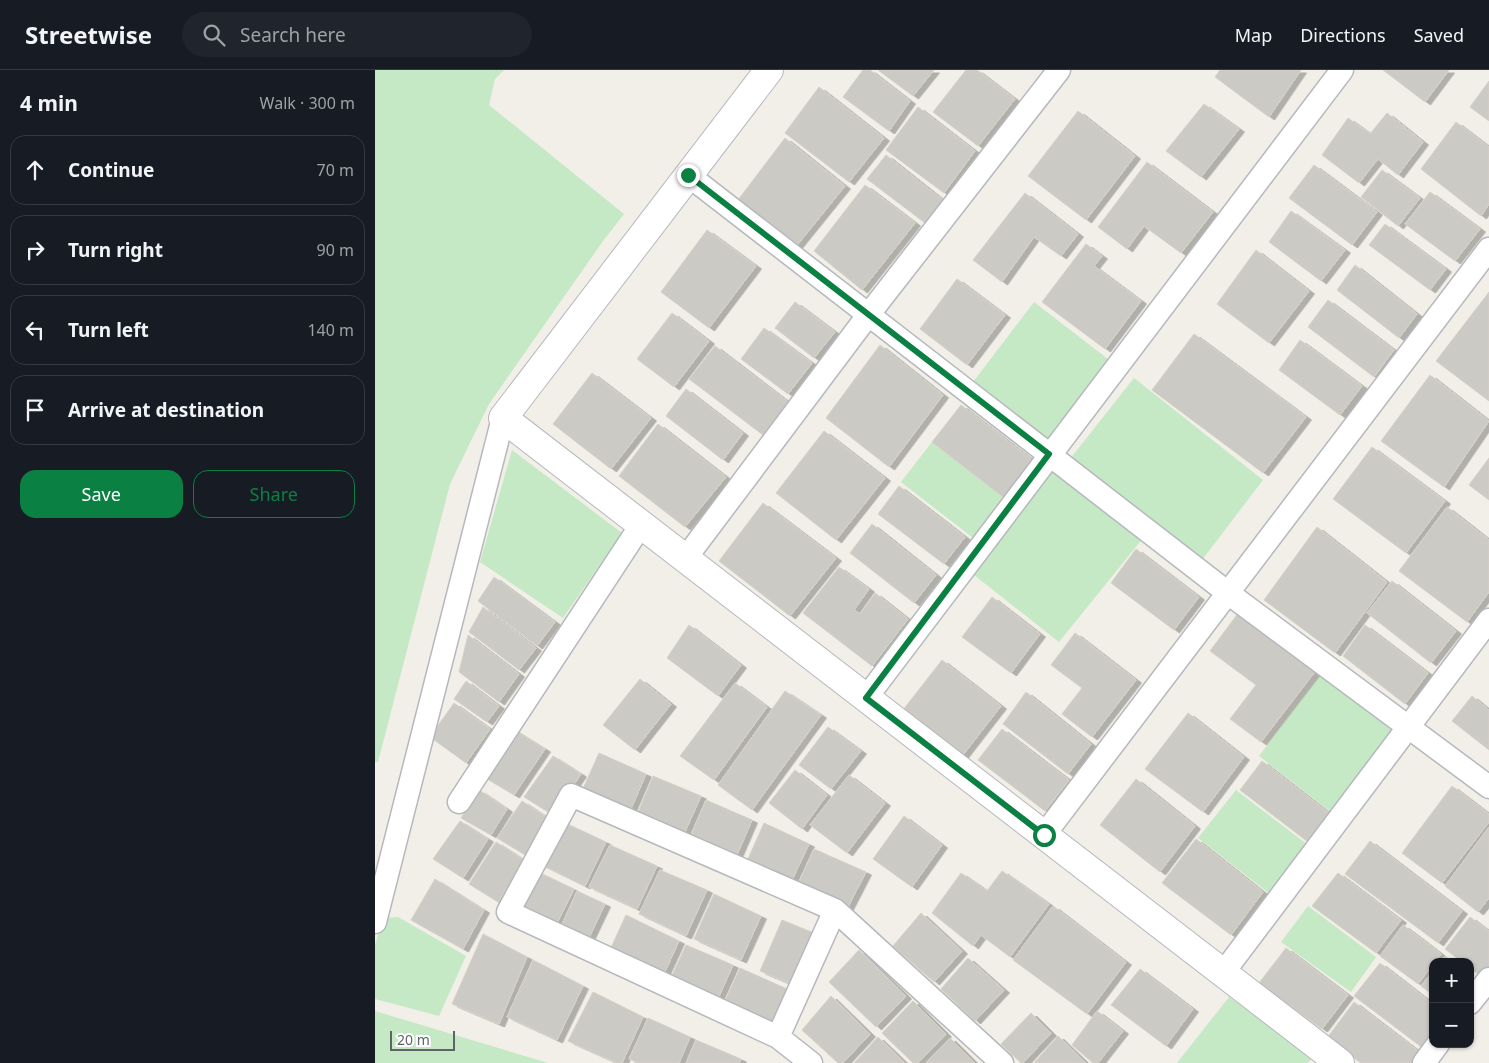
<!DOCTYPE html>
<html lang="en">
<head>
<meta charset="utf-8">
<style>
	body { margin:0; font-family:"Noto Sans",sans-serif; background:#20242c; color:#f1f3f6 }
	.controls { position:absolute; right:15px; bottom:15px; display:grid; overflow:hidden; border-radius:10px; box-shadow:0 1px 4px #0004 }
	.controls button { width:45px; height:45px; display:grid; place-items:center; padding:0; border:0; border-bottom:1px solid #363941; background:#171b24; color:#f1f3f6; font:25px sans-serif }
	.scale { position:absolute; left:15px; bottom:12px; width:65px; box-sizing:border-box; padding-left:5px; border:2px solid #5f6368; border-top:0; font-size:14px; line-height:18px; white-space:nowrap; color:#5f6368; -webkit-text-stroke:4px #fff; paint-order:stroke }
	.stop { position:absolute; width:15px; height:15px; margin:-11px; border:4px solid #0b8043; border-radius:50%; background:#fff }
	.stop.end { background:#0b8043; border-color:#fff; box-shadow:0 1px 5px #0008 }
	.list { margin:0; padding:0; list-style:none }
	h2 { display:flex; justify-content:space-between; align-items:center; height:65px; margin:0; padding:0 20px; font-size:21px }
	h2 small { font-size:16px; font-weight:400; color:#9ea1a6 }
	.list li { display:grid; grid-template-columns:32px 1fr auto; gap:15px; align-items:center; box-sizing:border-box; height:70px; margin:0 10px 10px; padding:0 10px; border:1px solid #363941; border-radius:15px }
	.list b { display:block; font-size:19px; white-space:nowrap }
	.list em { font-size:16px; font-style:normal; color:#9ea1a6 }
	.actions { display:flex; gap:10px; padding:15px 20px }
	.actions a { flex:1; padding:11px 0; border:1px solid #0b8043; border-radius:15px; text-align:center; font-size:18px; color:#0b8043 }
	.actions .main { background:#0b8043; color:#fff }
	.icon { flex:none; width:28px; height:28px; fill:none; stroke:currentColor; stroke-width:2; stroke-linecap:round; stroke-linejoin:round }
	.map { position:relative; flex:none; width:1114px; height:993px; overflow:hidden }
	header { display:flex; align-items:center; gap:30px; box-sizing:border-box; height:70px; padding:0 25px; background:#171b24; border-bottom:1px solid #363941 }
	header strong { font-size:24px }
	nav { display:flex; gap:28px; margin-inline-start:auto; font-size:18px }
	.search { width:350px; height:45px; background:#20242c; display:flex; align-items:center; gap:12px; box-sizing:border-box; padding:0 18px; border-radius:28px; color:#9ea1a6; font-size:19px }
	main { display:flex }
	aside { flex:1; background:#171b24 }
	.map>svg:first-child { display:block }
	.green { fill:#c5e8c5 }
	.building { fill:#cccac5; stroke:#d6d1c6; filter:url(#shadow) }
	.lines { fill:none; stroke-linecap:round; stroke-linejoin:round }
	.minor-casing { stroke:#b5b8bc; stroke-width:25 }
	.tertiary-casing { stroke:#b5b8bc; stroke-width:30 }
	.minor { stroke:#fff; stroke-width:22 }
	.tertiary { stroke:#fff; stroke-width:28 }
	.route { stroke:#0b8043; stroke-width:6 }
</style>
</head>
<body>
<header>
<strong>Streetwise</strong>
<div class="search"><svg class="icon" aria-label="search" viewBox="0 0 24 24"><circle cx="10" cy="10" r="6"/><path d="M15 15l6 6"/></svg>Search here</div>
<nav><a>Map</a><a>Directions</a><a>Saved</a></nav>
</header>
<main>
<aside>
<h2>4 min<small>Walk · 300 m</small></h2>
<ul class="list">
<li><svg class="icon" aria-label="ahead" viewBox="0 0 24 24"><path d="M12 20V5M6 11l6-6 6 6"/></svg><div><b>Continue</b></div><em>70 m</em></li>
<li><svg class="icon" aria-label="right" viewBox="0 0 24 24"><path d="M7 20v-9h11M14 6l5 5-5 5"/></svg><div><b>Turn right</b></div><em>90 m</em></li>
<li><svg class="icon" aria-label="left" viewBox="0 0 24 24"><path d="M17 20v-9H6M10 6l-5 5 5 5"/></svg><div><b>Turn left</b></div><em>140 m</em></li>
<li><svg class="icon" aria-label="arrive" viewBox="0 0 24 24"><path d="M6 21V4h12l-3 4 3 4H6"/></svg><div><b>Arrive at destination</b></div></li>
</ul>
<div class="actions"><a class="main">Save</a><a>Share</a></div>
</aside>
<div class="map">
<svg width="1114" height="993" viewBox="0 0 1114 993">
	<defs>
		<filter id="shadow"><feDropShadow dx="5.5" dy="3" stdDeviation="0" flood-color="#0004"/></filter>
	</defs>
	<rect width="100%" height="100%" fill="#f1efe8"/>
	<path class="green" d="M0,0H129L120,9L114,35L249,144L228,171L114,334L75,414L3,692H0Z
		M659,232L738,293L673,376L595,316Z
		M759,308L888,410L827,490L695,389Z
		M557,372L633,431L602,471L526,412Z
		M137,380L247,463L188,548L105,492Z
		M676,394L768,468L684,572L594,501Z
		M946,604L1020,660L957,743L884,686Z
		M861,720L933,775L895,824L823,768Z
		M933,836L1001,887L976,922L906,872Z
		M23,847L91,886L64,946L0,929V875L8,848Z
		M854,927L938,987L933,993H802Z
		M0,941L173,993H0Z"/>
	<path class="building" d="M488,0H495L535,31L514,61L468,27Z
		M503,0H559L538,26Z
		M591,0H602L640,29L603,76L558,42Z
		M845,0H926L894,47L840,7Z
		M1008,0H1074L1050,32Z
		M1114,11V51L1095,37Z
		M444,17L509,68L474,112L410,63Z
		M829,34L864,59L826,107L791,81Z
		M543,37L600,81L569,123L511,80Z
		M703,41L760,86L711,150L653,106Z
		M1012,43L1048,72L1023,105L1003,89L984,113L947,85L973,48L995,64Z
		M1081,52L1114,77V134L1106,146L1046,99Z
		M410,68L470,116L419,179L360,134Z
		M511,85L569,131L550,153L492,109Z
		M772,92L838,142L806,183L769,156L752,179L723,157Z
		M939,95L1002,142L977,175L914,128Z
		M1007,100L1045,128L1023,156L986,127Z
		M490,115L540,153L487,220L439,181Z
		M1055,122L1105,159L1080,191L1030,154Z
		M650,123L703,164L686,186L659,167L627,212L598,190Z
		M916,141L970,180L946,211L894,172Z
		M1010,154L1071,199L1055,220L994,175Z
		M332,160L381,196L334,258L286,222Z
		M711,174L727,186L719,196L766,231L730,279L667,232Z
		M881,180L934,221L894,273L842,234Z
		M980,195L1042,244L1024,268L962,220Z
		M582,209L630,245L592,295L545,259Z
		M1114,222V331L1061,291Z
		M953,230L1019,280L999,307L933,257Z
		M420,232L460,262L439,288L400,258Z
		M297,243L334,271L299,317L262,289Z
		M389,258L437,293L413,324L366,289Z
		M819,264L931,347L888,403L777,320Z
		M925,270L987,316L965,345L904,300Z
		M505,275L568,325L514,397L451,348Z
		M340,276L413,332L388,365L314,309Z
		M217,303L276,348L236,399L178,354Z
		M1055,305L1114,351L1069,417L1006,371Z
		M311,319L368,363L348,390L291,346Z
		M586,335L661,393L633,431L557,372Z
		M283,354L351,407L310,457L244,406Z
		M449,361L510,408L461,470L401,423Z
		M997,377L1070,431L1031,483L958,429Z
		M1114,388V430L1094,415Z
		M524,416L590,467L569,494L503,444Z
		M388,433L461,488L415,546L344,491Z
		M1072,437L1114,470V522L1092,552L1024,501Z
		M497,454L561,505L539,533L475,483Z
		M942,457L1012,512L960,583L889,530Z
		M761,479L824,527L799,560L736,513Z
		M464,497L494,519L479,540L485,544L500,523L533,549L497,596L428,543Z
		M119,507L180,552L162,576L103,531Z
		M1017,511L1081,561L1056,593L992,543Z
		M617,527L665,564L636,603L587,567Z
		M108,537L161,578L144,600L94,562Z
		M864,542L942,599L886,672L855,649L881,615L835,581Z
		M314,555L366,595L343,626L292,588Z
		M990,555L1053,603L1030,634L968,586Z
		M700,563L761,610L717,667L687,644L707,618L676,595Z
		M93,565L144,604L124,632L84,602Z
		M567,590L626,636L588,685L528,640Z
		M265,609L296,634L260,680L228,655Z
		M91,611L124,636L112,652L79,629Z
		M360,613L392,637L339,710L305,686Z
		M410,621L446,645L377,740L343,715Z
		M651,622L716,674L693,704L628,654Z
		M1097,626L1114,640V680L1077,651Z
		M79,633L115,659L91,693L55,667Z
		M813,643L869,687L828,742L770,699Z
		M453,657L486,681L456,719L424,695Z
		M138,659L170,679L139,725L109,707Z
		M627,659L694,710L670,741L603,690Z
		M224,683L271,704L255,741L207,721Z
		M178,686L206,704L178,745L149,727Z
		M887,691L955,744L933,772L865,720Z
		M420,700L452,725L427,759L394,733Z
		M474,705L510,733L472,783L435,755Z
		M278,706L326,726L309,764L262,745Z
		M761,709L820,756L785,802L725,755Z
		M1077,716L1114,744V752L1067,813L1027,783Z
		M104,720L132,739L116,765L86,748Z
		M331,730L377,750L361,787L315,767Z
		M147,731L176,750L152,786L122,768Z
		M529,746L567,775L537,817L498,789Z
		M85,751L113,769L88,808L58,789Z
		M186,751L231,772L210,816L165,794Z
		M389,753L434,774L417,810L372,791Z
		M1114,757V828L1103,842L1070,816Z
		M821,769L888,822L856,865L787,813Z
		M995,771L1087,841L1063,873L970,804Z
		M121,772L149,790L123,832L94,814Z
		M235,775L282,796L262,839L214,817Z
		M439,779L491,802L473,837L423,814Z
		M285,800L332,820L311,866L264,844Z
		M161,801L199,819L180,857L142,840Z
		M627,801L674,834L635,887L606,865L598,876L557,843L586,803L612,821Z
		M963,803L1026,850L1001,883L937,836Z
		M60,809L109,840L88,879L36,850Z
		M202,821L230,834L211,874L184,861Z
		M339,824L386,846L366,890L319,869Z
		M678,836L751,892L712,944L638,890Z
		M546,843L587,881L559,912L518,876Z
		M251,845L304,871L287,908L234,882Z
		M1095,847L1114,861V898L1107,907L1095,898V892H1087L1070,879Z
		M407,850L439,863L416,914L385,901Z
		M1028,855L1066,884L1060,892H1058V894L1043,914L1005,886Z
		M108,864L152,887L124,954L77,934Z
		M311,875L358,895L341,933L294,912Z
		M911,878L973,925L947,959L884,913Z
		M484,880L531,926L501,957L454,912Z
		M1070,886L1077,892H1066Z
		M593,888L629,920L600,951L566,919Z
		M158,890L208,916L182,970L132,947Z
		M1005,893L1058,934V967L1049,979L979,926Z
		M365,898L412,919L395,959L347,937Z
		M765,899L818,939L791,976L736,935Z
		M1058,901V925L1046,916Z
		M218,922L268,947L247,993H242L193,971Z
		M456,926L495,964L468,993H463L427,960Z
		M538,931L571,964L543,993H538L507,963Z
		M979,932L1047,984L1040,993H986L952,968Z
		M722,941L748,961L723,993H718L697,975Z
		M656,943L676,963L648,993H646L626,974Z
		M273,948L315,967L304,993H264L254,989Z
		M683,966L711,993H659Z
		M503,967L530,993H479Z
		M575,968L600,993H551Z
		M321,970L366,989L364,993H311Z"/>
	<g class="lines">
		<g class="minor-casing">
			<path id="minor" d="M313,105L853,523L1114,717
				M310,489L494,244L684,0
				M491,628L967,0
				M84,732L266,455
				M669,765L1114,179
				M0,852L128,348
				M848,903L1114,550
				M1095,933L1114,909
				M403,967L460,840
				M436,993L403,967L133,842L196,725L460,840L627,993
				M1049,993L1063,974"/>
		</g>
		<g class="tertiary-casing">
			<path id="tertiary" d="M394,0L128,348L965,993"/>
		</g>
		<use href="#minor" class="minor"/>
		<use href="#tertiary" class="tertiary"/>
	</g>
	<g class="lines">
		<path class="route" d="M313,105L674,384L491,628L669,765"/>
	</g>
</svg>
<div class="controls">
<button>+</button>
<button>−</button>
</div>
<div class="scale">20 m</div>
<div class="stop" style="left:669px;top:765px"></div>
<div class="stop end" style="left:313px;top:105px"></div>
</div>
</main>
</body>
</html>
